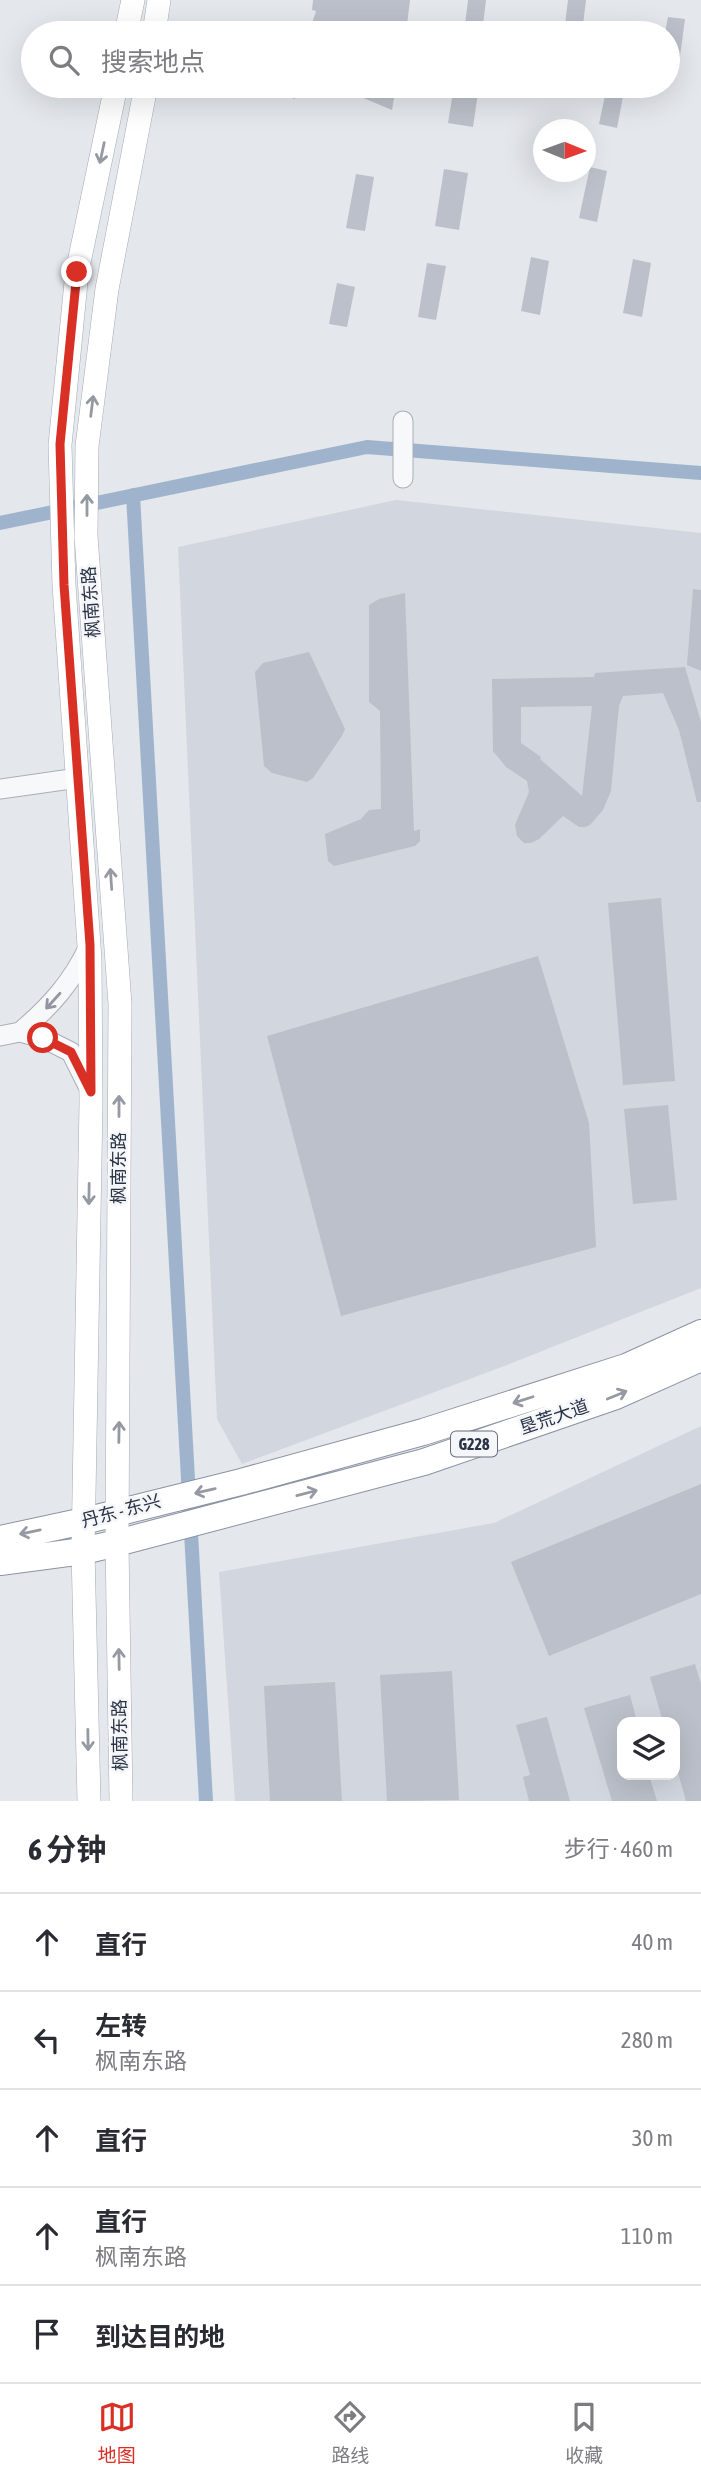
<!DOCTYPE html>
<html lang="zh">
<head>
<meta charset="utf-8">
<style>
	body { margin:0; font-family:"Asap Condensed","Noto Sans SC",sans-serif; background:#f7f7f7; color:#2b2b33 }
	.controls { position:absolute; right:21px; bottom:21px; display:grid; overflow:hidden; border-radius:14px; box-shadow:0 7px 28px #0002 }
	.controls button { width:63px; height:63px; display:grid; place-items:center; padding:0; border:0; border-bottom:2px solid #e1e1e2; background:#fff; color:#2b2b33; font:35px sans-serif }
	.compass { position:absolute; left:533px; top:119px; width:63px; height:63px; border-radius:50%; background:#fff; box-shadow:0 7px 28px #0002; rotate:91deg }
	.stop { position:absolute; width:21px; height:21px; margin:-16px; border:5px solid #d93025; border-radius:50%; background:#fff }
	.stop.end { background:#d93025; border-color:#fff; box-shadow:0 2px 7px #0008 }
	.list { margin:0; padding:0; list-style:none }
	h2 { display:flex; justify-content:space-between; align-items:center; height:91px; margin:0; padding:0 28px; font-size:30px }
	h2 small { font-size:23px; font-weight:400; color:#7c7c81 }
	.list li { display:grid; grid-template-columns:46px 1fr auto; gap:21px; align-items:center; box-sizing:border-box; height:98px; padding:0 28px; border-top:2px solid #e1e1e2 }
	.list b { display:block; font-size:26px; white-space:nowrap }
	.list p { margin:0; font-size:23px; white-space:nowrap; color:#7c7c81 }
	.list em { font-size:23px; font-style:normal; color:#7c7c81 }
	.icon { flex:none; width:38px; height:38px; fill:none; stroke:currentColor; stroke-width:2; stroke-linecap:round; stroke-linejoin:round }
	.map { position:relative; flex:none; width:701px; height:1801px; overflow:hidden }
	.search { position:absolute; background:#fff; box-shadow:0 7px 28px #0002; left:21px; right:21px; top:21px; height:77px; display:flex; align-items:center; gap:18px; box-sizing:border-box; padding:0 24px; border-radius:38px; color:#7c7c81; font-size:26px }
	.sheet { height:581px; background:#fff }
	nav { display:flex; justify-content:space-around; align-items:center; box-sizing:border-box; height:98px; border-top:2px solid #e1e1e2; background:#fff; font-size:19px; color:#7c7c81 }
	nav a { display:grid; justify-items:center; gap:4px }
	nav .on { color:#d93025 }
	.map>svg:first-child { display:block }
	.built { fill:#d2d6de; fill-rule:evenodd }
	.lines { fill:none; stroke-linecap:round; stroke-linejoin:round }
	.canal { stroke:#9fb4cc; stroke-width:14 }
	.building { fill:#bbc0ca; fill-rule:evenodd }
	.minor-casing { stroke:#a9aeb7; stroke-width:21 }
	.major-casing { stroke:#a3abb8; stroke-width:24 }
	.highway-casing { stroke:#8b94a3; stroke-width:28 }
	.minor { stroke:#f7f8fa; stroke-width:19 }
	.major { stroke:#fff; stroke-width:23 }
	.highway { stroke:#fff; stroke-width:26 }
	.oneway { stroke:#959aa2 }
	.oneway2 { stroke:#9196a0 }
	.route { stroke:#d93025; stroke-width:9 }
	.labels { text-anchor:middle; stroke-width:5; stroke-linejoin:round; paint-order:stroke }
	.shield { fill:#f4f6f9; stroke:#676e7b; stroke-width:2 }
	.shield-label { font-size:16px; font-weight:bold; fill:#2b3445 }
	.street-label { font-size:18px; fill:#2b3445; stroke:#f4f6f9 }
</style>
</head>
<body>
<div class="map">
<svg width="701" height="1801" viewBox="0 0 701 1801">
	<rect width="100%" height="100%" fill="#e4e7ec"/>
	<path class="built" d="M396,500L701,533V1288L507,1365L242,1464L217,1419L178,547Z
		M701,1426V1801H235L219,1572L494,1523ZM622,1722H675V1775H622Z"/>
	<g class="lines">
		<path class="canal" d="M133,495L206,1801
			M0,523L367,447L701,473"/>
	</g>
	<path class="building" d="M313,0H410L406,33H309L316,11L312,10Z
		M468,0H486L482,33H464Z
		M568,0H586L582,33H564Z
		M668,17L685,19L678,71L668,70V33H665Z
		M293,86H332V89L293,99Z
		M338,86H396L392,110L337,87Z
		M454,86H479L473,127L448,123Z
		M607,86H625L617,128L599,124Z
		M590,167L607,171L597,222L579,218Z
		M444,169L468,173L459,230L435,226Z
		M356,174L374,177L365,231L346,228Z
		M531,257L549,261L540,315L521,311Z
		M633,259L651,263L642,317L623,313Z
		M427,263L446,266L436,320L418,317Z
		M337,283L355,287L347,327L329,324Z
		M693,589L701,590V671L687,665Z
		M405,593L414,831L420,829V841L415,846L334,866L328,861L325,834L361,819L369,810L381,809L380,711L369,702V605L379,599Z
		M309,652L345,729L342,736L313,778L307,782L272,773L264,766L255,672L263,663Z
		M685,667L701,722V802H697L679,730L663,693L623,696L619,706L611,791L603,810L590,825L585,827H579L563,816L539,839L531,843H524L517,836L515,825L529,792L527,781L506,767L493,751L492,679L594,677L595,673ZM592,706L582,796L540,759L541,757L521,743V707Z
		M661,898L675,1081L623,1085L608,903Z
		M538,956L589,1123L596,1247L341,1316L267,1036Z
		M668,1105L677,1200L633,1204L624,1109Z
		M701,1484V1594L549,1656L511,1562Z
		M695,1664L701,1684V1801H686L675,1762V1722H663L650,1677Z
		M452,1671L459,1800L387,1801L380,1675Z
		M335,1682L342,1801H270L264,1686Z
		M630,1695L637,1722H622V1775H649L657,1801H612L584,1708Z
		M547,1717L570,1801H529L523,1777L530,1775L516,1725Z"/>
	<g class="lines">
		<g class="minor-casing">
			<path id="minor" d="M403,421V478
				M0,789L78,778
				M89,946C73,981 50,1007 20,1032L43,1038L71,1052L91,1092
				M0,1036L20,1032"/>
		</g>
		<g class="major-casing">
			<path id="major" d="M126,33L133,0
				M154,33L159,0
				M89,1801L83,1551L91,1103L90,960L64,585L60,445L77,272L116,86
				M121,1801L117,1543L120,1004L86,536L87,446L107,289L146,86"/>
		</g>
		<g class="highway-casing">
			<path id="highway" d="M0,1539L84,1521L241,1482L423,1432L626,1367L701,1333
				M0,1562L83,1551L117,1543L424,1462L616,1396L701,1358"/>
		</g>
		<use href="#minor" class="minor"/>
		<use href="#major" class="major"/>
		<use href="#highway" class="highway"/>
	</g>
	<defs><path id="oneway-shaft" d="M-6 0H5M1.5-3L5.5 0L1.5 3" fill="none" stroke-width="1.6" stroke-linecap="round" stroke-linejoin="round" transform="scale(1.75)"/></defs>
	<g class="oneway">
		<use href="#oneway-shaft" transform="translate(102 153) rotate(102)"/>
		<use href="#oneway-shaft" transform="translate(92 406) rotate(-83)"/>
		<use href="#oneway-shaft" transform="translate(87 505) rotate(-90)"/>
		<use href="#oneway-shaft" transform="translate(111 879) rotate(-94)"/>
		<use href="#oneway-shaft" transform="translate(119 1106) rotate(-90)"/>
		<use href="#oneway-shaft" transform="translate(89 1194) rotate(91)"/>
		<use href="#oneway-shaft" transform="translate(617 1395) rotate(-22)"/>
		<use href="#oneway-shaft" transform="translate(523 1400) rotate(162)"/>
		<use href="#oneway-shaft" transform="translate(119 1432) rotate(-89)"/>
		<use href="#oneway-shaft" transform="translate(205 1491) rotate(167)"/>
		<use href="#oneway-shaft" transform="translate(307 1493) rotate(-15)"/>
		<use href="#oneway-shaft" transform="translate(30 1532) rotate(168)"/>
		<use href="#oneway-shaft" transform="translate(119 1659) rotate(-91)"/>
		<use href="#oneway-shaft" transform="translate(88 1740) rotate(89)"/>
	</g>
	<use class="oneway2" href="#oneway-shaft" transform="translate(53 1001) rotate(132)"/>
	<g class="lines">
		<path class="route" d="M43,1038L71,1052L91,1092L90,945L64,585L60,444L77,272"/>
	</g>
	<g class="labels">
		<rect class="shield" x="451" y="1431.5" width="46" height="25" rx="5"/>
		<g class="shield-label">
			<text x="474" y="1450">G228</text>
		</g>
		<g class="street-label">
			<text transform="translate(91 602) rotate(-94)" y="6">枫南东路</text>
			<text transform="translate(119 1168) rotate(-90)" y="6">枫南东路</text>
			<text transform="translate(554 1417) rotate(-19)" y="6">垦荒大道</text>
			<text transform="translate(121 1511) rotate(-15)" y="6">丹东 - 东兴</text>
			<text transform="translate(120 1735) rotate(-91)" y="6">枫南东路</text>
		</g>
	</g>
</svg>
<div class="controls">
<button><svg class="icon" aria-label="layers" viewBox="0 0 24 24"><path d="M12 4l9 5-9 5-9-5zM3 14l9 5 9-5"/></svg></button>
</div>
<svg class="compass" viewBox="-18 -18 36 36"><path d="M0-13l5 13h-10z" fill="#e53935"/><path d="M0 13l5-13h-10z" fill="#7c7c81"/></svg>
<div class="stop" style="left:43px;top:1038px"></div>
<div class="stop end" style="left:77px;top:272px"></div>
<div class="search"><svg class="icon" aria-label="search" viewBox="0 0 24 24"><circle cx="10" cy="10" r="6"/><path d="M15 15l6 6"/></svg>搜索地点</div>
</div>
<section class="sheet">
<h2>6 分钟<small>步行 · 460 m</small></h2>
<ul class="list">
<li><svg class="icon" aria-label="ahead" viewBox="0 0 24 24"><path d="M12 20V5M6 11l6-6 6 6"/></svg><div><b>直行</b></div><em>40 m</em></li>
<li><svg class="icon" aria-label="left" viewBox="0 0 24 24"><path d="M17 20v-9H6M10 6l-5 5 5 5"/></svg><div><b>左转</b><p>枫南东路</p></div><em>280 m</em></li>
<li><svg class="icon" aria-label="ahead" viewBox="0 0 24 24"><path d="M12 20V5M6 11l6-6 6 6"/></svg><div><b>直行</b></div><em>30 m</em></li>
<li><svg class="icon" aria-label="ahead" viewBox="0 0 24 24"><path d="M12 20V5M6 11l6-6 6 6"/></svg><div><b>直行</b><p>枫南东路</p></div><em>110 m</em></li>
<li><svg class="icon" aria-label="arrive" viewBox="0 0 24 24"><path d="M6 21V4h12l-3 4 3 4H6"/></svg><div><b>到达目的地</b></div></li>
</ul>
</section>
<nav>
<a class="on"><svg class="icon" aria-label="map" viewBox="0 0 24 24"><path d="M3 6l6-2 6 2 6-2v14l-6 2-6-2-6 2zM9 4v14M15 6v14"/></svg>地图</a>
<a><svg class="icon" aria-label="directions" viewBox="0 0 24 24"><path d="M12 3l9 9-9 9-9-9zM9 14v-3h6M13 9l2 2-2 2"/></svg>路线</a>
<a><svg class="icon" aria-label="saved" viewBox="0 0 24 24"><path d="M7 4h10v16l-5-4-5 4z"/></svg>收藏</a>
</nav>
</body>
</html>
